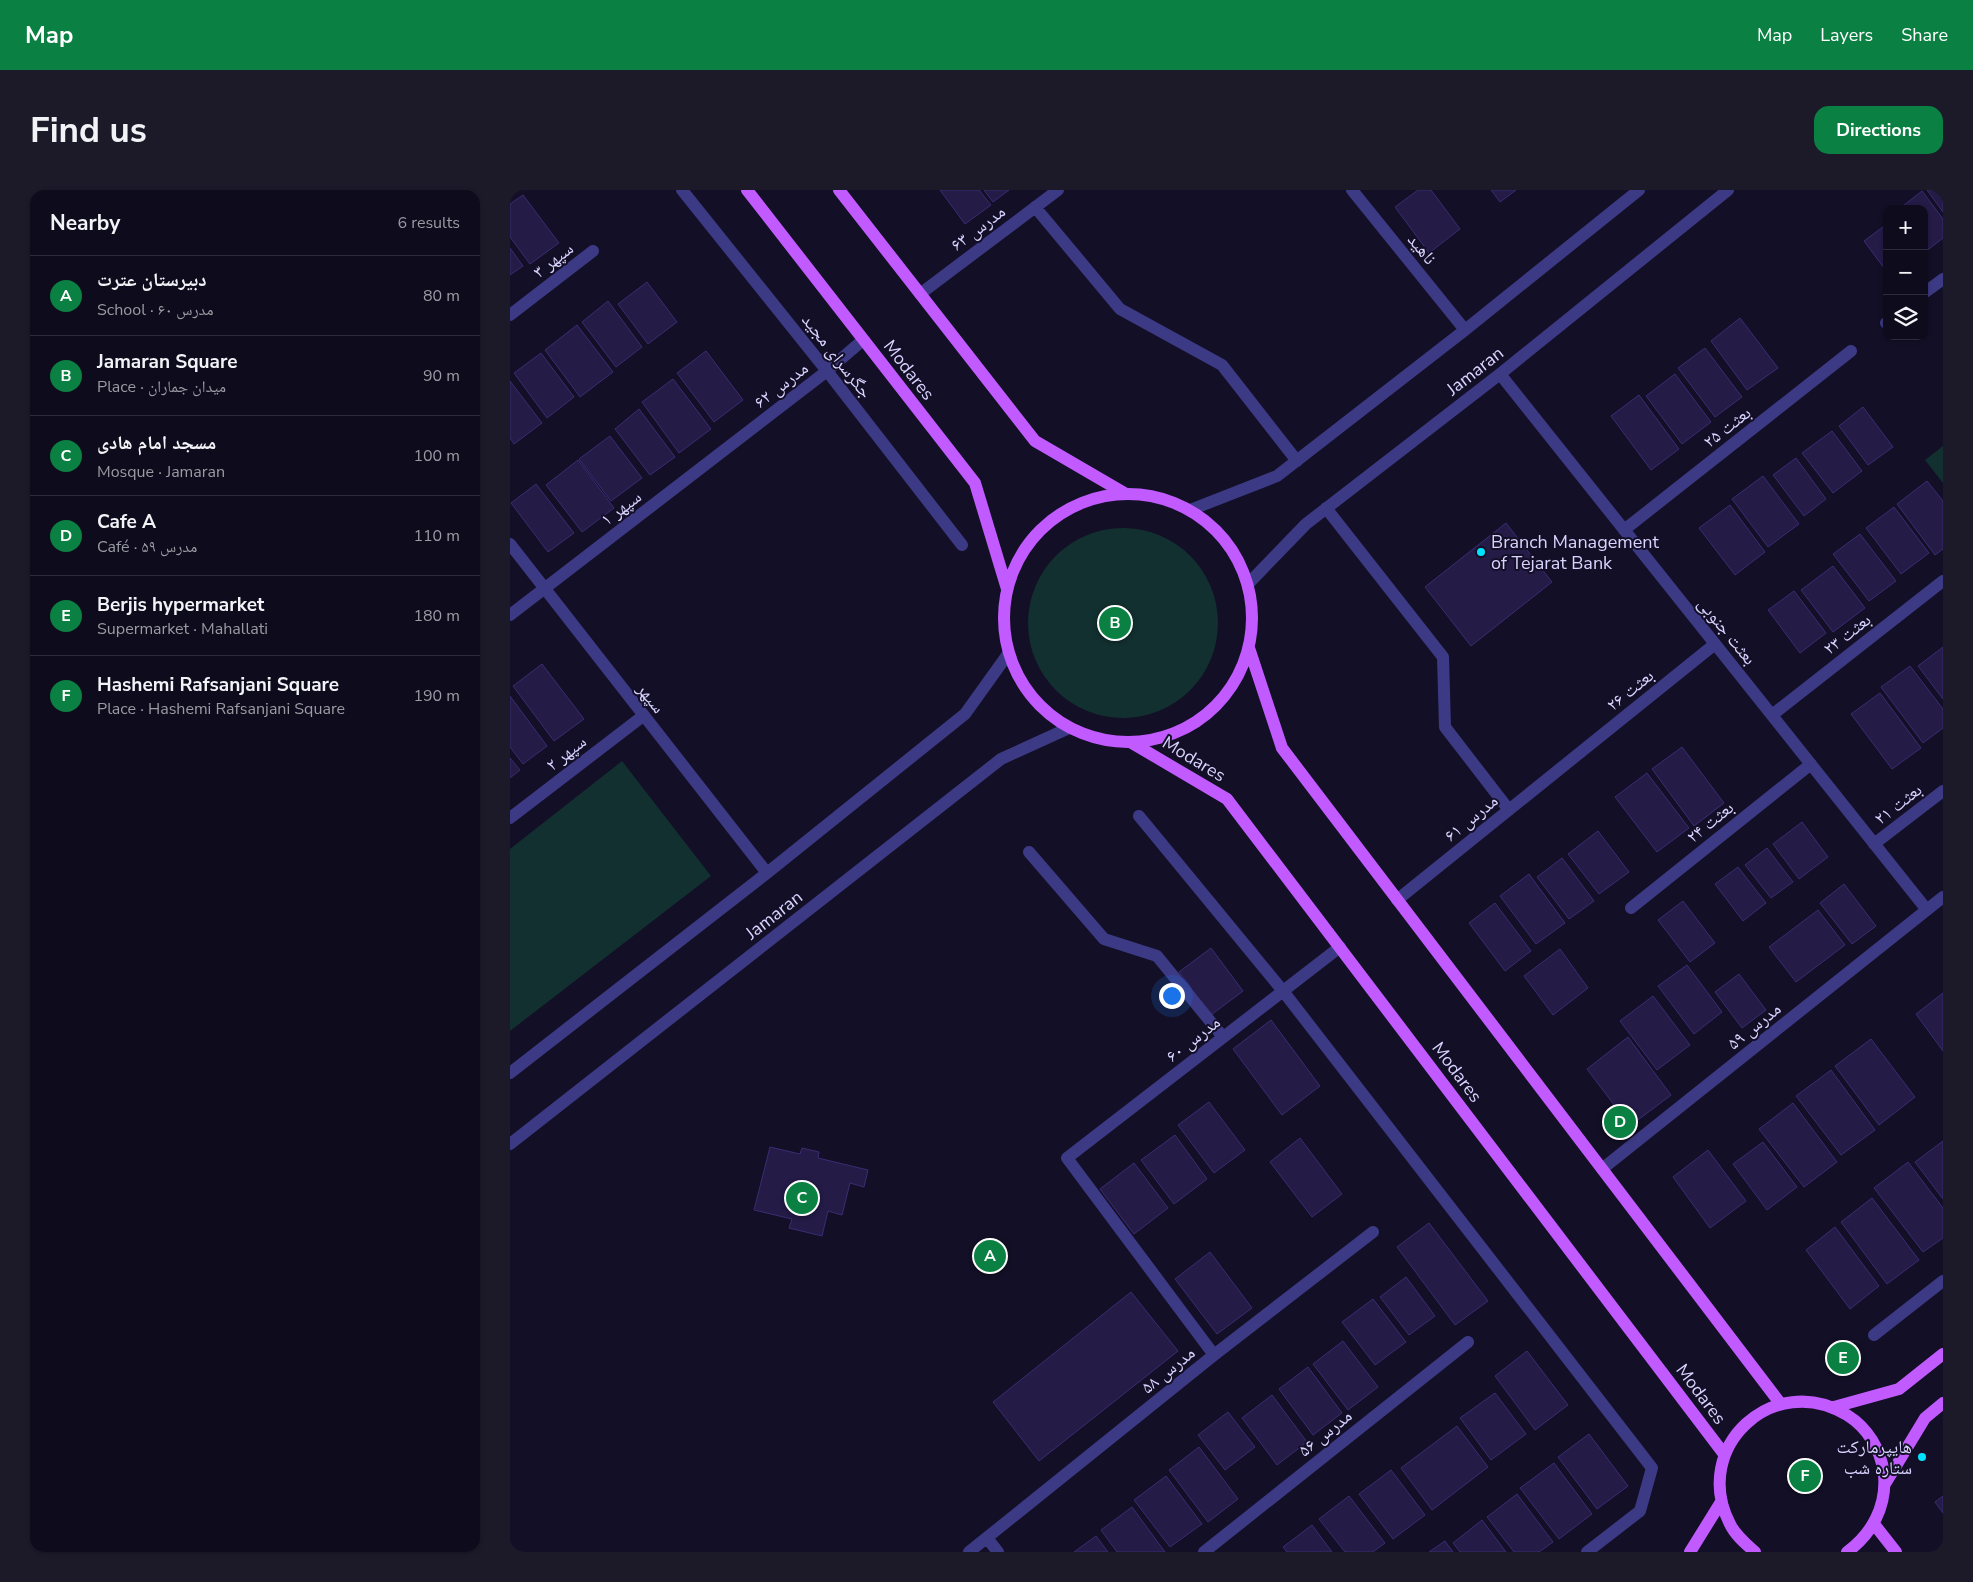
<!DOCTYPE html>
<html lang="en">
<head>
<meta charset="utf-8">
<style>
	body { margin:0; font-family:"Nunito Sans","Noto Naskh Arabic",sans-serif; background:#1c1929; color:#f1f3f6 }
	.controls { position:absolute; right:15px; top:15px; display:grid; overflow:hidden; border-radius:10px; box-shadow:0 1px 4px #0004 }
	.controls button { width:45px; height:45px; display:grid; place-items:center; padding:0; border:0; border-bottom:1px solid #2e2b3b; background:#0e0b1c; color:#f1f3f6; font:25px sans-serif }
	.you { position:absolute; left:661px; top:805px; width:18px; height:18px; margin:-12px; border:4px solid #fff; border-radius:50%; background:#1a73e8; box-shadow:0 0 0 8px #1a73e833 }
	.badge { display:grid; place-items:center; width:32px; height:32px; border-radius:50%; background:#0b8043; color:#fff; font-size:16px; font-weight:700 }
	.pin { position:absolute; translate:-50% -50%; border:2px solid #fff; box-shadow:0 1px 5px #0006 }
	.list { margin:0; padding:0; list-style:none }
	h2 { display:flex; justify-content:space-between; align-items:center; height:65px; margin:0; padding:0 20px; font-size:21px }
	h2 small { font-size:16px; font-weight:400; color:#9b9ba3 }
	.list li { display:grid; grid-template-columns:32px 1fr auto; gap:15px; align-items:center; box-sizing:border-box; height:80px; padding:0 20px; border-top:1px solid #2e2b3b }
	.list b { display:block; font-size:19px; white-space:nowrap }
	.list p { margin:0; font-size:16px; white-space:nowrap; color:#9b9ba3 }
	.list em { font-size:16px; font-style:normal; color:#9b9ba3 }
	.icon { flex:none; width:28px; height:28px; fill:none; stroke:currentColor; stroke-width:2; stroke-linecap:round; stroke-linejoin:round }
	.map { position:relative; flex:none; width:1433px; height:1362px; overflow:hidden; border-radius:15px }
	header { display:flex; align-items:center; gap:30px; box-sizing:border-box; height:70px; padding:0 25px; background:#0b8043; color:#fff }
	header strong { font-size:24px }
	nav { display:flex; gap:28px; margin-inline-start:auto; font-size:18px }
	.intro { display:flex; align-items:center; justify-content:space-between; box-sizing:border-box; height:120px; padding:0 30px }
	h1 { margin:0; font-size:35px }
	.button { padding:12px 22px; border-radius:15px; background:#0b8043; color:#fff; font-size:18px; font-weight:700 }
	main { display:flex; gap:30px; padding:0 30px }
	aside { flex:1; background:#0e0b1c; border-radius:15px; box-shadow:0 1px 4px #0004 }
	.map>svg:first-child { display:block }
	.green { fill:#12302f }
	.building { fill:#241b47; stroke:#3b2d73 }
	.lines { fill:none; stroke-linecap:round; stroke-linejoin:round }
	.minor { stroke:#3d3a85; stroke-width:12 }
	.major { stroke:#c25bff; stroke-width:12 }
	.poi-dot { fill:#00e5ff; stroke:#130f26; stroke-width:2 }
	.labels { text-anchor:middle; stroke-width:4; stroke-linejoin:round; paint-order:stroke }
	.street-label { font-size:18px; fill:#d9d4ff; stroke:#130f26 }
	.poi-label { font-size:18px; fill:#d9d4ff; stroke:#130f26; text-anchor:start }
</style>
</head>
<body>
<header>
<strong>Map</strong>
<nav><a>Map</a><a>Layers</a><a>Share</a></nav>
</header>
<div class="intro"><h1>Find us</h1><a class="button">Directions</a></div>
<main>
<aside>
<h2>Nearby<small>6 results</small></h2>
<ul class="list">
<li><span class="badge">A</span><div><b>دبیرستان عترت</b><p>School · مدرس ۶۰</p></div><em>80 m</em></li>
<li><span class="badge">B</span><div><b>Jamaran Square</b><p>Place · میدان جماران</p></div><em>90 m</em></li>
<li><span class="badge">C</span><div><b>مسجد امام هادی</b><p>Mosque · Jamaran</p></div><em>100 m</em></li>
<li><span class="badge">D</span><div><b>Cafe A</b><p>Café · مدرس ۵۹</p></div><em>110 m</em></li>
<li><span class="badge">E</span><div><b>Berjis hypermarket</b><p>Supermarket · Mahallati</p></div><em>180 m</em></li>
<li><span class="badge">F</span><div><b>Hashemi Rafsanjani Square</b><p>Place · Hashemi Rafsanjani Square</p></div><em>190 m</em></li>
</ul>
</aside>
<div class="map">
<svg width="1433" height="1362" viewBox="0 0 1433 1362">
	<rect width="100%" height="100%" fill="#130f26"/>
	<path class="green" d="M1433,256V293L1415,270Z
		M518 433a95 95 0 1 1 190 0a95 95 0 1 1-190 0Z
		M112,571L201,686L0,841V659Z"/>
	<path class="building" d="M430,0H469L481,15L455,34Z
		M474,0H499L483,12Z
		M908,0H921L950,39L919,63L885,17Z
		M981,0H1006L990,12Z
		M1417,0H1433V22Z
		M1412,1L1433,29V48L1415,62L1414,19H1389Z
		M13,5L49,53L20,74L0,47V14Z
		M1377,34V82L1354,51Z
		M0,58L13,76L0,85Z
		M137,92L167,132L138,154L108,114Z
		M98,111L132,157L106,177L72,132Z
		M1230,128L1268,178L1237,200L1201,151Z
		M67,135L103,182L70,207L35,160Z
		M1195,158L1232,207L1205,227L1168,178Z
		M196,161L233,210L204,232L167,183Z
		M31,163L64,207L37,228L4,183Z
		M1165,184L1201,232L1172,254L1136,206Z
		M163,189L201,239L169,263L132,212Z
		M0,191L32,233L4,254L0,248Z
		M1129,205L1169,259L1141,280L1101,226Z
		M1353,217L1383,257L1358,275L1329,236Z
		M129,219L165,267L140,285L105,239Z
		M1322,241L1352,281L1323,303L1292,263Z
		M100,246L132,288L101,311L69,269Z
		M1286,268L1316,309L1294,326L1263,285Z
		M68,270L104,318L72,342L36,295Z
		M1253,286L1289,334L1258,357L1222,309Z
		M1417,291L1433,311V359L1425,365L1387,314Z
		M26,294L64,343L38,362L1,313Z
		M1220,315L1255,362L1225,385L1189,338Z
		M1384,317L1419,363L1391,384L1356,338Z
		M996,333L1042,392L961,456L915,397Z
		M1350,344L1386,391L1359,411L1323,364Z
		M1323,376L1355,418L1323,442L1291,400Z
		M1284,401L1316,443L1290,463L1258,420Z
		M1433,457V509L1408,476Z
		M32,474L74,529L44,551L3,496Z
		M1400,476L1433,519V538L1413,553L1371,497Z
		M1370,503L1411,558L1382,579L1341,524Z
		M0,506L37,556L13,574L0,557Z
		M1172,557L1214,613L1184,636L1142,579Z
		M0,568L10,580L0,588Z
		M1137,583L1179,638L1147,662L1105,607Z
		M1292,632L1318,667L1289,689L1263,654Z
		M1088,641L1119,682L1089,704L1058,664Z
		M1257,658L1283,692L1261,708L1235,675Z
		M1052,668L1084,711L1059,729L1027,687Z
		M1228,677L1256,713L1233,731L1205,694Z
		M1019,684L1055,733L1026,754L990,706Z
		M1334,694L1366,736L1342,754L1310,713Z
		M1173,711L1205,753L1180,772L1148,730Z
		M985,713L1021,761L995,781L959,733Z
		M1308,720L1335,755L1286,792L1259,757Z
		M701,758L733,801L701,825L669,782Z
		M1050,759L1078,798L1043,825L1014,786Z
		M1177,775L1212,822L1184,844L1148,796Z
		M1229,784L1256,820L1232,838L1205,802Z
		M1433,803V861L1406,824Z
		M1143,806L1180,855L1147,880L1110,831Z
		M761,830L810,896L772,925L723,859Z
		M1118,847L1161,905L1120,936L1077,879Z
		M1361,849L1405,907L1369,935L1325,876Z
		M1321,880L1365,940L1331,965L1286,906Z
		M699,912L735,960L704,983L668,935Z
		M1283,913L1327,972L1294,997L1249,939Z
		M665,945L697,989L664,1014L631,970Z
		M790,948L832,1004L802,1027L760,972Z
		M1433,951V1009L1405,972Z
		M1253,952L1287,997L1257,1020L1223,974Z
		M260,957L290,964L292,958L309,962L308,968L358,980L354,997L340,993L332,1025L318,1021L312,1046L279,1038L282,1029L244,1020Z
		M1198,960L1236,1011L1200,1038L1163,987Z
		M1398,972L1433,1018V1048L1413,1062L1364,998Z
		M624,973L658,1018L624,1044L590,999Z
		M1362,1008L1409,1070L1377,1094L1331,1032Z
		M919,1033L978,1111L945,1135L887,1057Z
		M1325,1037L1369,1096L1340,1119L1296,1060Z
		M700,1062L742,1118L707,1144L665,1089Z
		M896,1087L925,1126L899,1145L870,1107Z
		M621,1102L668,1161L529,1271L483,1212Z
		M863,1109L896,1152L865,1175L832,1132Z
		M833,1151L868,1197L838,1220L803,1174Z
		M1017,1161L1058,1215L1025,1240L985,1186Z
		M798,1177L832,1223L803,1245L769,1199Z
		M985,1203L1016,1244L981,1270L950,1228Z
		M762,1205L797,1252L767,1275L732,1228Z
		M718,1222L745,1257L715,1280L688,1245Z
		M947,1236L978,1277L922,1320L891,1278Z
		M1079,1244L1118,1296L1087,1319L1048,1267Z
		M689,1257L728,1309L698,1332L659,1280Z
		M1044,1273L1082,1324L1049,1349L1010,1298Z
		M881,1280L915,1325L883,1349L849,1304Z
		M656,1286L692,1334L660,1357L624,1310Z
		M1007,1304L1043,1352L1029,1362H1004L977,1327Z
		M839,1306L875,1353L863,1362H835L809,1329Z
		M1433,1306V1323L1425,1312Z
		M622,1317L655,1362H607L591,1340Z
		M972,1330L996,1362H950L943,1353Z
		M802,1335L822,1362H777L773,1357Z
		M586,1346L598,1362H564Z
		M935,1351L943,1362H919Z"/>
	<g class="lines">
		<path class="minor" d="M172,0L317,181L452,355
			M842,0L955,140
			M525,17L610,119L712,175L787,271
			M1414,103L1433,89
			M410,104L548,0
			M0,125L83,61
			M1376,133H1377
			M990,184L1417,720
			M816,318L933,467L935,537L999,620
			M680,320L767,286L955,140L1129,0
			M1114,340L1341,161
			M0,354L257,683
			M738,394L796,334L990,184L1218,0
			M0,425L317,181L353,150
			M1262,525L1433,391
			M629,626L773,801L1142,1278L1130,1321L1077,1362
			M0,628L133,526
			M1364,654L1433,601
			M519,662L594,749L647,766L713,847
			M887,710L1205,454
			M1121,718L1301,574
			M0,883L257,683L455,524L498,464
			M0,954L491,569L559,538
			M1092,979L1433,707
			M1364,1145L1433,1091
			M704,1165L557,968L830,757
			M477,1348L488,1362
			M459,1362L704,1165L863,1042
			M694,1362L958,1152"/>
		<path class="major" d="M237,0L465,293L497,399
			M329,0L525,251L616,304
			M494 428a124 124 0 1 1 248 0a124 124 0 1 1-248 0Z
			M739,458L772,558L1270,1213
			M622,553L717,609L1214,1264
			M1324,1217L1389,1199L1433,1164
			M1375,1294L1415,1228L1433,1213
			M1364,1334L1386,1362
			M1180,1362L1211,1312
			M1245,1362C1236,1354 1225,1345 1220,1334C1180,1257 1264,1180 1337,1225C1358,1238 1371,1260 1374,1284C1377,1316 1362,1344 1337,1362"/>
	</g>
	<g class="poi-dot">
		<circle cx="971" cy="362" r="5"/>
		<circle cx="1412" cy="1267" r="5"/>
	</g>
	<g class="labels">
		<g class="street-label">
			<text transform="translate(468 38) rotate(-37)" y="6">مدرس ۶۳</text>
			<text transform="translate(912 59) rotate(51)" y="6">ناهید</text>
			<text transform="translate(43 70) rotate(-38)" y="6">سپهر ۳</text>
			<text transform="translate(327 166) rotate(52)" y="6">جگرسرای مجید</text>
			<text transform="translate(399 180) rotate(52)" y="6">Modares</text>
			<text transform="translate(965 181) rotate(-38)" y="6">Jamaran</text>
			<text transform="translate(271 195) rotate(-38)" y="6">مدرس ۶۲</text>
			<text transform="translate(1217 237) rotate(-38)" y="6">بعثت ۲۵</text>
			<text transform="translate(111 318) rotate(-37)" y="6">سپهر ۱</text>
			<text transform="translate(1217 441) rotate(51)" y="6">بعثت جنوبی</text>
			<text transform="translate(1337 444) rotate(-38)" y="6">بعثت ۲۳</text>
			<text transform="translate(1120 500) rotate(-39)" y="6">بعثت ۲۶</text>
			<text transform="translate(141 508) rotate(52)" y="6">سپهر</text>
			<text transform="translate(56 563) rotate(-38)" y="6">سپهر ۲</text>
			<text transform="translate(684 569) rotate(31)" y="6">Modares</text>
			<text transform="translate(1388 614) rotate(-38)" y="6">بعثت ۲۱</text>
			<text transform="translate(961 628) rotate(-39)" y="6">مدرس ۶۱</text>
			<text transform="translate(1200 632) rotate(-39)" y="6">بعثت ۲۴</text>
			<text transform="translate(264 725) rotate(-38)" y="6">Jamaran</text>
			<text transform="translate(1244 836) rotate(-39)" y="6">مدرس ۵۹</text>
			<text transform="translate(683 849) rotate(-38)" y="6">مدرس ۶۰</text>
			<text transform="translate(947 882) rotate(53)" y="6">Modares</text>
			<text transform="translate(658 1180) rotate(-39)" y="6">مدرس ۵۸</text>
			<text transform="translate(1191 1204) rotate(53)" y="6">Modares</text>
			<text transform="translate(815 1243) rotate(-39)" y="6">مدرس ۵۶</text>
		</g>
		<g class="poi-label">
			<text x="981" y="358">Branch Management<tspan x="981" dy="21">of Tejarat Bank</tspan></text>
			<text x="1402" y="1263" text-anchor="end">هایپرمارکت<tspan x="1402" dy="21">ستاره شب</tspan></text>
		</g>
	</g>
</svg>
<div class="controls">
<button>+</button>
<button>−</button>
<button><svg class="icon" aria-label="layers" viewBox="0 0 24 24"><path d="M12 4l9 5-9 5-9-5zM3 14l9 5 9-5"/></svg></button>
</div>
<div class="you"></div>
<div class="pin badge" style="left:480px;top:1066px">A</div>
<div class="pin badge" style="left:605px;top:433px">B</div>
<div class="pin badge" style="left:292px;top:1008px">C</div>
<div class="pin badge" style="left:1110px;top:932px">D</div>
<div class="pin badge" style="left:1333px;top:1168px">E</div>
<div class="pin badge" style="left:1295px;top:1286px">F</div>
</div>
</main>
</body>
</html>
